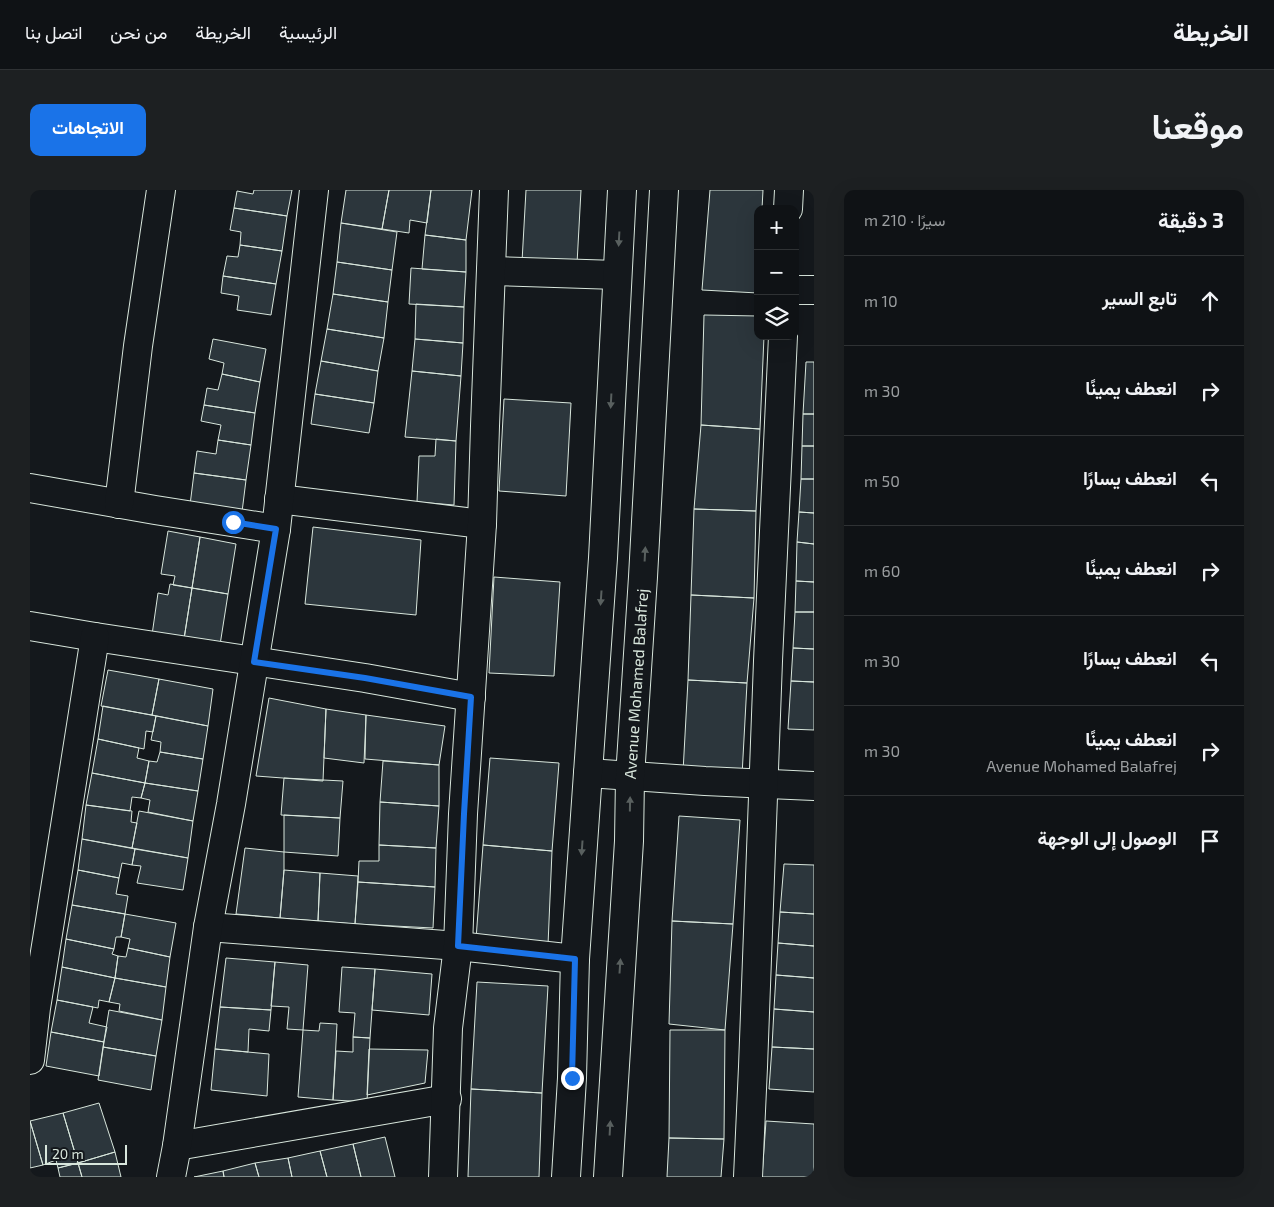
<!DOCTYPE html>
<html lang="ar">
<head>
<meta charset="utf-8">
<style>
	body { margin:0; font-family:"Exo 2",Vazirmatn,sans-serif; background:#1d2022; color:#f1f3f6; direction:rtl }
	.controls { position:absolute; right:15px; top:15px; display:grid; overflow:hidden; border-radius:10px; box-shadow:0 5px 20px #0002 }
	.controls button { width:45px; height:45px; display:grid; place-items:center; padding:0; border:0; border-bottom:1px solid #2f3234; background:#0f1215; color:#f1f3f6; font:25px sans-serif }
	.scale { position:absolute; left:15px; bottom:12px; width:82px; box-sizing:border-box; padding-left:5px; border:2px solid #d8e6dc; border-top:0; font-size:14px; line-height:18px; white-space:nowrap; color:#d8e6dc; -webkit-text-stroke:4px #14181c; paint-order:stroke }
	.stop { position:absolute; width:15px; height:15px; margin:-11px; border:4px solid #1a73e8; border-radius:50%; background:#fff }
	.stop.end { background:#1a73e8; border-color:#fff; box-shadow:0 1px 5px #0008 }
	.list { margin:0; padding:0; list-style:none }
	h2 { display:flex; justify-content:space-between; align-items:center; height:65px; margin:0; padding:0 20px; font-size:21px }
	h2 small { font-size:16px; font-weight:400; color:#9b9ea0 }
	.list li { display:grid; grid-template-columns:32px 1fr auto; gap:15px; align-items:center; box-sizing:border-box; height:90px; padding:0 20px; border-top:1px solid #2f3234 }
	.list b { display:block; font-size:19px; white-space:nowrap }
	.list p { margin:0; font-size:16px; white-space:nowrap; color:#9b9ea0 }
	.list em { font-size:16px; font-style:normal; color:#9b9ea0 }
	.icon { flex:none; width:28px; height:28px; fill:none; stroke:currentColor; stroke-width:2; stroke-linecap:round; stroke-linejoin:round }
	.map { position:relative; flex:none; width:784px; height:987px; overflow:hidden; direction:ltr; border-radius:10px }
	header { display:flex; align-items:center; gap:30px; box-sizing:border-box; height:70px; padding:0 25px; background:#0f1215; border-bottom:1px solid #2f3234 }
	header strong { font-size:24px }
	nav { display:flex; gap:28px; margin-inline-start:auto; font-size:18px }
	.intro { display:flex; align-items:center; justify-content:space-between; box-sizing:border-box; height:120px; padding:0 30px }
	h1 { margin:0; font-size:35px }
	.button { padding:12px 22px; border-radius:10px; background:#1a73e8; color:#fff; font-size:18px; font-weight:700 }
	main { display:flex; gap:30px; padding:0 30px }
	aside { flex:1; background:#0f1215; border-radius:10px; box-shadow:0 5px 20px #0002 }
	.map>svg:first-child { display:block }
	.building { fill:#2c363c; stroke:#d8e6dc }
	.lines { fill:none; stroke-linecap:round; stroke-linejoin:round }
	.minor-casing { stroke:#d8e6dc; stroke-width:30 }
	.minor { stroke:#14181c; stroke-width:28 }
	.oneway { fill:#59605f }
	.route { stroke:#1a73e8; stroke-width:6 }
	.labels { text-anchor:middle; stroke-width:4; stroke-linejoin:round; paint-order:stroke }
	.street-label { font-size:16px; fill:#d8e6dc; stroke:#14181c }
</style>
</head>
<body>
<header>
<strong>الخريطة</strong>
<nav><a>الرئيسية</a><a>الخريطة</a><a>من نحن</a><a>اتصل بنا</a></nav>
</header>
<div class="intro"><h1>موقعنا</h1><a class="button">الاتجاهات</a></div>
<main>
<aside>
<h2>3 دقيقة<small>سيرًا · 210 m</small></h2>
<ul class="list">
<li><svg class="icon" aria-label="ahead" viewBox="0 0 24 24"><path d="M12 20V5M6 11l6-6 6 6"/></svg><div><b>تابع السير</b></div><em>10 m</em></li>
<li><svg class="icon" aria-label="right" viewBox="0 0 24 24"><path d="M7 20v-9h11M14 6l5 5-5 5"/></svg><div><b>انعطف يمينًا</b></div><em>30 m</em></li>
<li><svg class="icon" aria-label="left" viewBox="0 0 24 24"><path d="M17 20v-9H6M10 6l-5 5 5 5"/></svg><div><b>انعطف يسارًا</b></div><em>50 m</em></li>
<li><svg class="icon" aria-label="right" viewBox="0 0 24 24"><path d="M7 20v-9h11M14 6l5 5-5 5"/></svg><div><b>انعطف يمينًا</b></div><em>60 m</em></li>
<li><svg class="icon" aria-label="left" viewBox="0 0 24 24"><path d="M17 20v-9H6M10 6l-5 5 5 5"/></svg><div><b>انعطف يسارًا</b></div><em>30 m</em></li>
<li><svg class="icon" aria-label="right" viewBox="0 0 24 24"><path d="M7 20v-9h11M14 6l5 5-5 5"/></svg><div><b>انعطف يمينًا</b><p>Avenue Mohamed Balafrej</p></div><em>30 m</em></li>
<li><svg class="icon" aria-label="arrive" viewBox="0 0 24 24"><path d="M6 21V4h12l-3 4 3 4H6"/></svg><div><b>الوصول إلى الوجهة</b></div></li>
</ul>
</aside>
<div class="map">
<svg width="784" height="987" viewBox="0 0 784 987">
	<rect width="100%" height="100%" fill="#14181c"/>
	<path class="building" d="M224,0H262L257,26L204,18L207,1L223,4Z
		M316,0H359L352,39L311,33Z
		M359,0H401L397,33L380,30L379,43L352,39Z
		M401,0H442L436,50L395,45Z
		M496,0H551L547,74L492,72Z
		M680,0H733L732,19H728V103L672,100Z
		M204,18L257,26L252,61L210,55L211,42L200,40Z
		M311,33L367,42L362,80L307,72Z
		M395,45L436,50V82L392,79Z
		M210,55L252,61L246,94L193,86L197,66L208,67Z
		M307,72L362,80L358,112L303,104Z
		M381,78L436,82L434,117L379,114Z
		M193,86L246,94L241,125L207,120L209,106L191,103Z
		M303,104L358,112L354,148L297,139Z
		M386,114L434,117L433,153L385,149Z
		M674,125L728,126V146H734L730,239L671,235Z
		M297,139L354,148L348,181L291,171Z
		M183,149L236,159L230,192L192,184L194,173L179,169Z
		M385,149L433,153L431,186L382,181Z
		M291,171L348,181L344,213L285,204Z
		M776,172H784V224H773Z
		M382,181L431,186L426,251L375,247Z
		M192,184L230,192L225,223L174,215L177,198L188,200Z
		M285,204L344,213L339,243L281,234Z
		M474,209L541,213L536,306L469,301Z
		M174,215L225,223L221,255L188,250L191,235L171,231Z
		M773,224H784V256H772Z
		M671,235L730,239L726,321L664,319Z
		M406,249L426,251L424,315L387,312L389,266H405Z
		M188,250L221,255L216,290L164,283L167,261L186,264Z
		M772,256H784V289H771Z
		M164,283L216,290L212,322L160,315Z
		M771,289H784V323L769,322Z
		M664,319L726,321L724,408L661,405Z
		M769,322L784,323V354L767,352Z
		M283,337L391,350L386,425L275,414Z
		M138,341L170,347L162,398L143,395L145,386L131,384Z
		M170,347L206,354L198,404L162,398Z
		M767,352L784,354V392L766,391Z
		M464,387L530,392L524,486L459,483Z
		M766,391L784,392V422H765Z
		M140,394L162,398L154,449L122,445L128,403L138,405Z
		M162,398L198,404L190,455L154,449Z
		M661,405L724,408L717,493L658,490Z
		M765,422H784V459L763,458Z
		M763,458L784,459V492L761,491Z
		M78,480L129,489L122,525L71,516Z
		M129,489L183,499L178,536L122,525Z
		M658,490L717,493L712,586L653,582Z
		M761,491L784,492V540L758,539Z
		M239,508L296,519L293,591L226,586Z
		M73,516L126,526L123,542L116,541L114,559L68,549Z
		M296,519L336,525L334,573L294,568Z
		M336,525L415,536L409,575L335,569Z
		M126,526L178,536L173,569L130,562L131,552L121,550Z
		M68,549L109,558L107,568L119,571L115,593L62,583Z
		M130,562L173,569L168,601L115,593L119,571L127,572Z
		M460,568L529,573L522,661L453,655Z
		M353,571L409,575V616L350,612Z
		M62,583L115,593L111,608L102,607L100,621L56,615Z
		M254,588L313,591L310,628L251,625Z
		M115,593L168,601L163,631L118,622L120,610L111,608Z
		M350,612L409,616L406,658L349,655Z
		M56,615L102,621L101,632L107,633L102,658L52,649Z
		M109,621L163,631L158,668L102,658Z
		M254,625L310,628L308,666L254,662Z
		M649,626L710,630L703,734L642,731Z
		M52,649L105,659L102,675L92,673L89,688L48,680Z
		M349,655L406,658L405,697L328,692L329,671H349Z
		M453,655L522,661L518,755L446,749Z
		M215,658L254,662V680L250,728L206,724Z
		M105,659L158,668L153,700L107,693L111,676L102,675Z
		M754,674L784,675V724L750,722Z
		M48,680L89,688L86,704L98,706L95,724L42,715Z
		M254,680L290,683L288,731L250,728Z
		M290,683L328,686L325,734L288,731Z
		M328,692L405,697L403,738L325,734Z
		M42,715L95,724L91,747H86L84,759L36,749Z
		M750,722L784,724V756L748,753Z
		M95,724L146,733L140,767L98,758L100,749L91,747Z
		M642,731L703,734L695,840L639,834Z
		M36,749L84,759L82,764L88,766L85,788L32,777Z
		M748,753L784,756V788L746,785Z
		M98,758L140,767L136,797L85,788L88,766L96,767Z
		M196,768L245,772L241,820L190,817Z
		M245,772L278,775L273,840L257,839L259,817L241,816Z
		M32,777L85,788L79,812L69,810L68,818L27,810Z
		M312,777L345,779L340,848L323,847L325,823L309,822Z
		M345,779L402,784L399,825L342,820Z
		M746,785L784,788V822L744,819Z
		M85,788L136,797L132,830L89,821L90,814L79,812Z
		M447,792L518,796L512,903L441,899Z
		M27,810L63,817L59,833L77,837L74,852L21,842Z
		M190,817L241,820L239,841L219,839L218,862L185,859Z
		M744,819L784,822V859L742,857Z
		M79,820L132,830L126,866L73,857Z
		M290,833L307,834L303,910L268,907L273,840L289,841Z
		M640,840H695L694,949L639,948Z
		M21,842L74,852L69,886L16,876Z
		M323,847L340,848L337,912L303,910L306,861L323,862Z
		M73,857L126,866L121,900L68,890Z
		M742,857L784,859V902L739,899Z
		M185,859L239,864L237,906L181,900Z
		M339,859L398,860L395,893L337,905Z
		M441,899L512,903L509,987H438Z
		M69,913L85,962L48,973L33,923Z
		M33,923L48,973L28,978L26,970L13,975L0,931Z
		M0,931L13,975L0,978Z
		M736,931L784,934V987H732Z
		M355,947L365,987H331L323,954Z
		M639,948L694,949L691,987H637Z
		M323,954L331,987H297L290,961Z
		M290,961L297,987H262L258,968Z
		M85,962L91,987H52L48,973Z
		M258,968L262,987H229L225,973Z
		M48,973L52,987H30L28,978Z
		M225,973L229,987H194L193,981Z
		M193,981L194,987H164Z"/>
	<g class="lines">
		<g class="minor-casing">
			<g id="minor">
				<path d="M758,19L759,0"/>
				<path d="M461,81L587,85"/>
				<path d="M765,100H784"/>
				<path d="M0,298L125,320L246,339"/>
				<path d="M249,309L452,334"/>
				<path d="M89,314L108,156L131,0"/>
				<path d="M0,436L65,447L335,488L441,507"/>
				<path d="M558,583L675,591L784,596"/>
				<path d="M178,737L428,756L545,769"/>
				<path d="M0,870L6,818L20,731L65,447"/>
				<path d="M147,956L417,909"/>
				<path d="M141,987L147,956L178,737L201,614L246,339L284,0"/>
				<path d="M413,987L418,838L428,756L433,624L452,334L455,236L464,0"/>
				<path d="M536,987L542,888L545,769L573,368L592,0"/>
				<path id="s1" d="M578,987L599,651L600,587L613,387L634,0"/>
				<path d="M718,987L723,877L738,471L753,146"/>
			</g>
		</g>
		<use href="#minor" class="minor"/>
	</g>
	<defs><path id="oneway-solid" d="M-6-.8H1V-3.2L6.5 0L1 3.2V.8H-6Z" transform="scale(1.25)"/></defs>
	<g class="oneway">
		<use href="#oneway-solid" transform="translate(589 49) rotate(93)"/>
		<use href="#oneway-solid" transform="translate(581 211) rotate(93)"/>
		<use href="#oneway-solid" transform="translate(615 364) rotate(-87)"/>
		<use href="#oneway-solid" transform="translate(571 408) rotate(94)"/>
		<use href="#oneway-solid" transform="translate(600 614) rotate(-89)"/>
		<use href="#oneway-solid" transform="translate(552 658) rotate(94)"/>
		<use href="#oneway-solid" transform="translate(590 776) rotate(-86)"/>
		<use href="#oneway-solid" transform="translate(580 938) rotate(-87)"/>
	</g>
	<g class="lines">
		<path class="route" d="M203,332L246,339L224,472L335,488L441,507L434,624L428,756L545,769L542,888"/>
	</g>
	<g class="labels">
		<g class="street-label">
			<text dy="6" stroke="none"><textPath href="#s1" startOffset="494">Avenue Mohamed Balafrej</textPath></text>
		</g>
	</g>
</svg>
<div class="controls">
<button>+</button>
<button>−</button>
<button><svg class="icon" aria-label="layers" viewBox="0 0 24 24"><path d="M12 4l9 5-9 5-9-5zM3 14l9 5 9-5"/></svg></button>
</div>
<div class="scale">20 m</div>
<div class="stop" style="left:203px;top:332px"></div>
<div class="stop end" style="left:542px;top:888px"></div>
</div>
</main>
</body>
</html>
